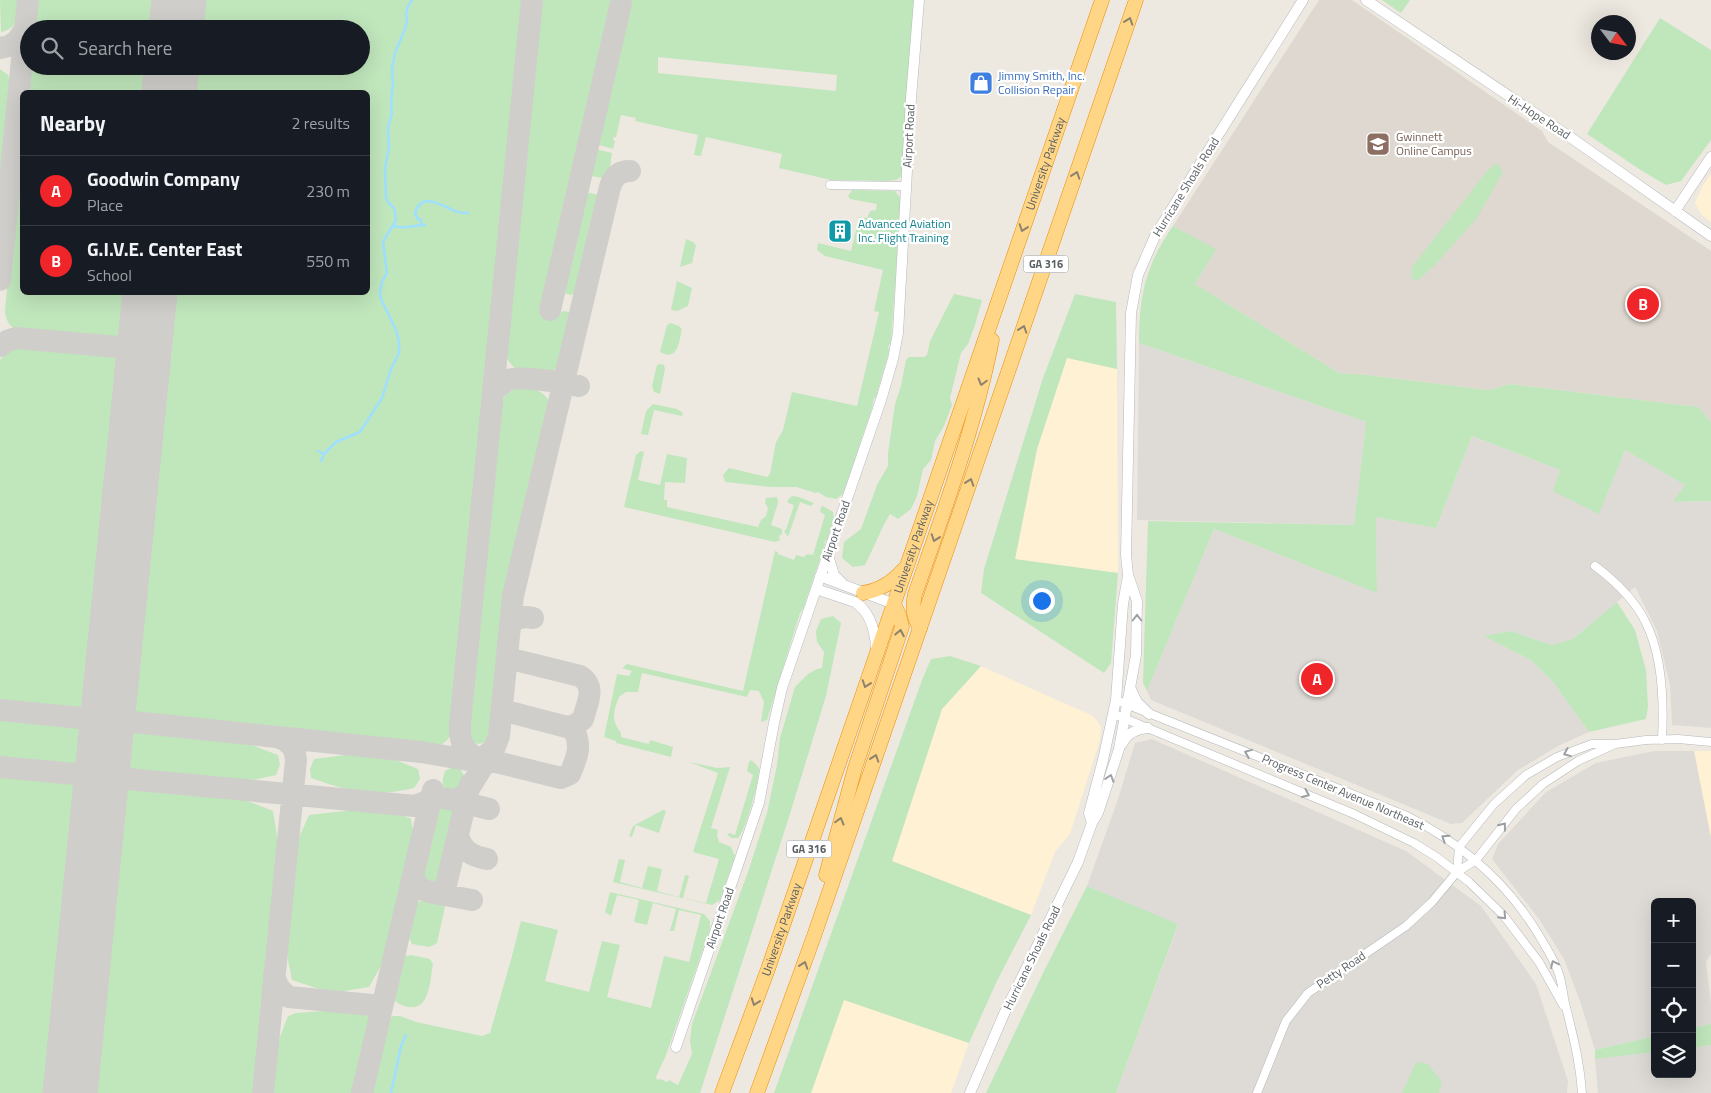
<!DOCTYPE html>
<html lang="en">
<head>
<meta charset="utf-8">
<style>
	body { margin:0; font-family:"Titillium Web",sans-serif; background:#20242c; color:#f1f3f6 }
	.controls { position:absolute; right:15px; bottom:15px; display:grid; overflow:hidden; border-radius:8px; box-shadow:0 5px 20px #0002 }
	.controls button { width:45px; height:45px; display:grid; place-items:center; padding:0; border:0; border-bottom:1px solid #363941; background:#171b24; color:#f1f3f6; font:25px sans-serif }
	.compass { position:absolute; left:1591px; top:15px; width:45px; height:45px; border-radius:50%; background:#171b24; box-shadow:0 5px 20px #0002; rotate:122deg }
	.you { position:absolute; left:1041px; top:600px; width:18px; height:18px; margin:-12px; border:4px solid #fff; border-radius:50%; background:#1a73e8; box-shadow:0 0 0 8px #1a73e833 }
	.badge { display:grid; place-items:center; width:32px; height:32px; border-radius:50%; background:#f02529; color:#fff; font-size:16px; font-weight:700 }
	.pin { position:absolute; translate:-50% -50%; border:2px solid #fff; box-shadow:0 1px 5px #0006 }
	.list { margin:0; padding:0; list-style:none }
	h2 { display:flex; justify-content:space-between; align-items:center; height:65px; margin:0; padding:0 20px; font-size:21px }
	h2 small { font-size:16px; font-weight:400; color:#9ea1a6 }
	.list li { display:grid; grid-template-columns:32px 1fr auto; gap:15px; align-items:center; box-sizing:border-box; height:70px; padding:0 20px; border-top:1px solid #363941 }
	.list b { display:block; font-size:19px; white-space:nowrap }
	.list p { margin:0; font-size:16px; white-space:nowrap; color:#9ea1a6 }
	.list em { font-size:16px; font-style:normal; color:#9ea1a6 }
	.icon { flex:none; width:28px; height:28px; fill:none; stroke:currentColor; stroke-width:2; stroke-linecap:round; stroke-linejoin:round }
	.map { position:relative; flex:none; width:1711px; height:1093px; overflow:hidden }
	.search { position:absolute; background:#171b24; box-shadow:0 5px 20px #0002; left:20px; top:20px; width:350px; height:55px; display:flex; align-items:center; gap:12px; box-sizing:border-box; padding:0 18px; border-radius:28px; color:#9ea1a6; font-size:19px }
	.panel { position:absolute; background:#171b24; box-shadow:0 5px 20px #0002; left:20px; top:90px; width:350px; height:205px; border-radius:8px }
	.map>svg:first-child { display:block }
	.commercial { fill:#fff1d4 }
	.industrial { fill:#dedbd6 }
	.education { fill:#ded8d0 }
	.green { fill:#c0e6bc; fill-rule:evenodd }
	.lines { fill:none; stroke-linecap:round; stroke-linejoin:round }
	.stream { stroke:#9fdfff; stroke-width:2.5 }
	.taxiway { stroke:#cfceca; stroke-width:22 }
	.runway { stroke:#cfceca; stroke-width:55 }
	.street-casing { stroke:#b4b8bc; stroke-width:9 }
	.secondary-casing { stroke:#b5b9bf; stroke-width:11 }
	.highway-casing { stroke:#ee8d00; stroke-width:15 }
	.street { stroke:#fff; stroke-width:8 }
	.secondary { stroke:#fff; stroke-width:10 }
	.highway { stroke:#ffd586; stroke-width:14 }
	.oneway { stroke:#8c826e }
	.oneway2 { stroke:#9c9fa1 }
	.labels { text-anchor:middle; stroke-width:4.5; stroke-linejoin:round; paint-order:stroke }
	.shield { fill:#fff; stroke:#8c8f92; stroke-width:1 }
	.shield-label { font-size:11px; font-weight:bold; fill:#5a5f63 }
	.shop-label { font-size:12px; fill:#366cbe; stroke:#fff; text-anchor:start }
	.street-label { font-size:12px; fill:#5a5f63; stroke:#fff }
	.education-label { font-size:12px; fill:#785e54; stroke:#fff; text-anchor:start }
	.culture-label { font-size:12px; fill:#0d838f; stroke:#fff; text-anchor:start }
</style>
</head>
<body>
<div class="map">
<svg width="1711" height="1093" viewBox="0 0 1711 1093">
	<rect width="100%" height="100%" fill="#ede9e1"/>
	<path class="commercial" d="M1711,174V222L1701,214L1695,203L1703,185Z
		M1067,357L1117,369L1118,573L1015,559L1037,449Z
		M981,666L1093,716L1101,726L1100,740L1070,834L1055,852L1031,915L892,861L942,709Z
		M1694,751H1711V838Z
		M844,999L969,1043L951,1093H811Z"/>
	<path class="industrial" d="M1139,343L1366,422L1354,525L1137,520Z
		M1472,436L1560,470L1599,513L1625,450L1686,485L1674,502L1711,501V728L1672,725L1670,685L1657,631L1635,587L1573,639L1552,645L1510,631L1485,636L1531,660L1554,683L1589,732L1560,745L1518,770L1462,823L1451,824L1151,700L1147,691L1214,529L1377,593L1376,517L1436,528Z
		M1152,739L1406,851L1481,906L1536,984L1568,1081L1567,1093H1116L1178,925L1087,886L1118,799L1135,743Z
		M1654,751H1694L1711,838V954L1706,962L1711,1003V1024L1692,1028V902H1655V1036L1595,1050L1580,1001L1564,959L1539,919L1492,859L1498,844L1546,792L1596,763Z
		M1711,1045V1093H1598L1595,1059L1655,1052V1074H1692V1048Z"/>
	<path class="education" d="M1319,0H1352L1542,131L1548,142L1711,251V422L1698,407L1510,384L1488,390L1367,375L1339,373L1195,284L1215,249L1173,226Z"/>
	<path class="green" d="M0,0H21C19,16 18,28 1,32Z
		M36,0H160L157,29H33Z
		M198,0H526L454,723C452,734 449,742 438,746L145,716L135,713L128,701L168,293L368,292V92H188L191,66H361V29H195Z
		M541,0H614L595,82L596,85L591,99L578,161L591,165L596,149L612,153L609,174L602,178L576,173L543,309L557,312V316L563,311L569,312C575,319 573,326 571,334C568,343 568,358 562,364C547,380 512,377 506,355L530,102Z
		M617,0H914L902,176L896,180L887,181L831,180L779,168L782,154L706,137L701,156L694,155L698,135L635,121L636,118L621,115L616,137H614L613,140L615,141L613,149L596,144L627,8ZM658,57L837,75L836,91L658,73Z
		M1382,0H1410L1401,13Z
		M1660,18L1711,50V140L1681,181L1666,185L1639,169L1587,134Z
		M29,66H154L151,92H27Z
		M0,69L8,75L12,84L0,203Z
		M22,133V292L131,293L127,333L123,339L120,340L17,330C9,327 5,318 5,310Z
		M1497,163L1503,172L1477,218L1437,263L1417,281L1411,277L1412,267L1488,170Z
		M852,190L895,191L901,199L891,342L888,347L889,351L876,397L874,398L872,408L843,494L836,499L826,497L818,492L816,493L796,487H770L725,482L723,475L729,468L767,477L770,474L776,442L783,430L792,392L857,406L879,312L874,311L883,270L825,256L817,250L818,243L851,251L859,217L867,218L870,211L876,210L877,204L850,199L848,196Z
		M590,193L599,195L601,200V204L583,283C580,291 574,298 565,293L564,286L585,194Z
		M1173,226L1216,249L1195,284L1339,373L1367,375L1488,390L1510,384L1698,407L1711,422V501L1673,502L1685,485L1625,450L1599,514L1553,491L1560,470L1472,436L1436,528L1376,517L1377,593L1214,529L1147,691L1143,683L1148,521L1354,525L1366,422L1139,343C1139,296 1146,264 1173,226Z
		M686,239L693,242L696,245L692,263L680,267Z
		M677,281L692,288L688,306L677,311L671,310Z
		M954,294L982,300L975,325L968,344L961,353L950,398L952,405L944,426L935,441L931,460L923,469L917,496L911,509L898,519L890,514C880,530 874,548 865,565L853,567L842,558L844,542L861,529L877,485L888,466V453L895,404L901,386L906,360L909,357H924L927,355L930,341Z
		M1075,294L1116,302L1117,369L1067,358L1037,449L1015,559L1118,573L1111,663L1104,673L981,593L984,569L1043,378Z
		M671,323L679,326L682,329C679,342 678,362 660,352L667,325Z
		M20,346L117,356L123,364L90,698L83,706L76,710L0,703V360L10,349Z
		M661,364L664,365L665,369L660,394L654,392L652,386L657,365Z
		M522,387C538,389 548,393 552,409L505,607L492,733C488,743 483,745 472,743L467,731L497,426C500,408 500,390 522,387Z
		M653,404L677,409L683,413L682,416L654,410L648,435L641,434L646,411Z
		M641,451L644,452L638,480L660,485L667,454L687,458L685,483L665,482L664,500H667V507L758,527L761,520L766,516L768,508L765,503L766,498L777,497L778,503L771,525L782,529V534L779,536L780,540L775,542L624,507L636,455Z
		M792,496L799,497L814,503L811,506L800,502L788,537L784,531L786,530L794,505L788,503L787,501Z
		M823,506L833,512L834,519L827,540L825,541V544L803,609L800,613L767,720L761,722L764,702L759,691L750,690L747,697L642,673L638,692H626L619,697C613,712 611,720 621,733V737L649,744L650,740L673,747L671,757L616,743V741L604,737L617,674L629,676L632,671L622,668L627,664L743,691L775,551L778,552V554L794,560L796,555L804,557L807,554L813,555L825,515L820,512L821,507Z
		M1617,602L1635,630L1646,670L1648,707L1646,719L1589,732L1554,683L1531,660L1484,636L1510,631L1552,645L1573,639Z
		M833,616L841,623L826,696L789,817L700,1093H370L387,1020L393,1016H400L416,1022L482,1036L490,1033L512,956L521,921L558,930L545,981L589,992L602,941L620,945L607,997L651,1008L664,956L689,962L701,915L679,910L674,931H670L676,909L653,903L647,925L634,922L639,900L617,895L611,916L605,912L610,892L704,914L710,921V929L666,1055L656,1077L657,1080L660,1079L667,1082L669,1080L678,1085L692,1054L690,1041L692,1024L749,869L767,813L777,765L780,738L795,687L808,674L817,669L822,668L824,652L817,642L816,631L821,619Z
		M950,656L981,666L942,709L892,861L1031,915L996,983L969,1043L844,1000L811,1093H774L922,680L931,659Z
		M0,718L76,726C91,737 88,759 70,765L0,759Z
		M137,731L206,737L251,745L278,755L280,765L276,775L248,781L135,772C119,763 122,755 124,740Z
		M353,754L391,758L418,769L420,779L414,788C371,798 352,792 311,778L310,769L314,759Z
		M751,760C754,763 758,765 759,769C760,779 745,833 738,838H732L727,835L729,833L735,835L753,775L747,771L749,762Z
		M689,762L717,768L730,767L711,828L718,830L717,835L719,842L731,847L735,856L720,900L712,905L613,882L619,859L625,860L620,882L642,888L648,866L662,869L657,891L679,897L685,875L689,876L683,898L706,903L719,859L693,852L718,773Z
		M454,766L460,769L464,775L461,787L450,792C440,787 442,780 445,771Z
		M0,774L66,780L76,787L80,794L51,1093H0Z
		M136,786L245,800L273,811L278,841L275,892L255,1093H89L118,799L127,790Z
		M443,805L450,807L455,814L439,882C433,887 427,888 422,881L421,874L436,813Z
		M353,810L399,813L411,819L414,836L388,953L369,987L339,992H328L292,980L286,950L289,909L297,842L309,815Z
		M663,810L666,811L659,833L636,825L632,837L629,836L633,826Z
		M1087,886L1178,924L1116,1093H986L1044,971Z
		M425,899L443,904L445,907L437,943L430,947L412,944L407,933L413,907L418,902Z
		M411,955L430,959L433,964C430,980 430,1011 408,1007C400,1005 396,1003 392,996L400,961L405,956Z
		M324,1011L373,1014L355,1093H271L278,1042L288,1016L296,1013Z
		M1711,1024V1045L1692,1048V1028Z
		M1655,1036V1052L1595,1059V1050Z
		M1416,1062L1428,1064L1442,1082L1439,1093H1402Z"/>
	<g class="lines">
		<path class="stream" d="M421,225V220L418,219L415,214C420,190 443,206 455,211C459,213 464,213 468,213
			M395,226C405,230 414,225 425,225
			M318,451L324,454
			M321,461L324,454L336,442L360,432L382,398L391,369L399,353V342L396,330L381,299L380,292L382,282L387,273L383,242L396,220L394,208L388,202L386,198L385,169L389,147L388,127L392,113L391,104L393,84L392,70L395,53L405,29L407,20L406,15L408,6L412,0
			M391,1093L401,1046L406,1035"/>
		<path class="taxiway" d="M0,48C14,46 19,40 25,28
			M0,280L28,0
			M550,310L621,3
			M0,346L7,341L16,338L118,347C133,352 138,363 141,377
			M118,347C134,344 141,336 147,320
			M493,393C497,388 502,383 508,380C520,375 566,383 579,386
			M510,625C516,617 524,616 533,618
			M110,690C113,705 117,717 133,722L421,752L468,760L485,756L494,749L499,736L513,596L610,187C613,177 619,171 630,171
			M0,710L81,718C99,724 100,733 104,749C95,765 93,770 75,774
			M502,710L567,727L574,726L583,719C587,703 597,687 580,676L507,658
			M472,760L492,761L561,778L570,774C577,757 582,747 574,730L567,727
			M480,760C464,752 459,742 460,724L532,0
			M0,767L75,774L87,780
			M454,800L489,809
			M99,807C104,792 110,781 128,779L415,806L436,797L454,800L465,795L493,750
			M458,835C462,851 472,856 487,859
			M413,875C417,890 435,900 446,885L470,784
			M434,893L472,900
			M274,974C276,985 280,991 289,997L382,1006
			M263,1093L296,760C295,748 290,742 280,738
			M362,1093L433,790"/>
		<path class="runway" d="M176,29L179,0
			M169,92L172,66
			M70,1093L150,292"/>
		<g class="street-casing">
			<path id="street" d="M830,185L906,186
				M1595,566C1615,581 1635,600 1646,623C1663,657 1664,702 1662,740
				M1116,700L1407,816C1463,844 1508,883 1540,937C1547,949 1555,961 1559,974C1563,986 1563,999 1567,1011C1574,1040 1580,1063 1582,1093
				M1114,714L1354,814L1414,843L1438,858L1469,882L1504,916L1539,962L1563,1005
				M1457,872L1459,847L1494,804L1526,775L1557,757L1592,744H1615L1646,740L1678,739L1711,742
				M1257,1093L1286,1021L1308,993L1406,926L1432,902L1457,872L1476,860L1516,809L1543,784L1578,761L1615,744"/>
		</g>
		<g class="secondary-casing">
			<path id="secondary" d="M1366,0L1570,137L1711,236
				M1675,211L1711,157
				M828,555L834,575L842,583
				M820,576L894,604
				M816,589L855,602C870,612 875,630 876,648
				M1130,687L1137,702L1149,714
				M1122,744C1127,733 1136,729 1148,728
				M1092,823L1089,813L1103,760L1116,700L1123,604L1128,576
				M676,1047L759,803L774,723L782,688L881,400L893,359L898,333L911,98L919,0
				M970,1093L1004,1014L1078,862L1092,823L1098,813L1119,749L1136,655L1137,601L1128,575L1126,555L1131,313L1138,275L1156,234L1303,0"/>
		</g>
		<g class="highway-casing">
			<g id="highway">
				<path d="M863,593C881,590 892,582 904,569"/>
				<path d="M920,628C913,616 912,608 915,594C944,511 975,427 992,340"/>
				<path d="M826,875L855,768L902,627L899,615L894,604"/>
				<path id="s1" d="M722,1093L768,969L1102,0"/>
				<path d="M757,1093L814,936L1136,0"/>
			</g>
		</g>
		<use href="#street" class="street"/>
		<use href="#secondary" class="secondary"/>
		<use href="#highway" class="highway"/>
	</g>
	<defs><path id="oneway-chevron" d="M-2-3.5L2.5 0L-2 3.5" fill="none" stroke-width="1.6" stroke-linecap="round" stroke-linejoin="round" transform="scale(1.25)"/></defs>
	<g class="oneway">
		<use href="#oneway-chevron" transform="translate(1129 21) rotate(-71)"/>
		<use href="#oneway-chevron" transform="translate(1076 175) rotate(-71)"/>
		<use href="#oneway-chevron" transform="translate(1023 228) rotate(109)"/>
		<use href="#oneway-chevron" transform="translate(1023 329) rotate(-71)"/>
		<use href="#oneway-chevron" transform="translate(982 382) rotate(105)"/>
		<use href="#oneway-chevron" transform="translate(970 482) rotate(-71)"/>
		<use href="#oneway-chevron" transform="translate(935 538) rotate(109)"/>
		<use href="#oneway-chevron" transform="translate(900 633) rotate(-79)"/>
		<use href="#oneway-chevron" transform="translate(866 684) rotate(109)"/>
		<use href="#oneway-chevron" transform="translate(875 758) rotate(-71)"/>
		<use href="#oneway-chevron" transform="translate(840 821) rotate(-75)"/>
		<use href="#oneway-chevron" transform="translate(804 965) rotate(-71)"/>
		<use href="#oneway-chevron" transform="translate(755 1002) rotate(110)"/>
	</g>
	<g class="oneway2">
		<use href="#oneway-chevron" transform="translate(1137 618) rotate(-90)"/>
		<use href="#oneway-chevron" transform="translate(1248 753) rotate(-158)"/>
		<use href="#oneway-chevron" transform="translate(1567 753) rotate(158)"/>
		<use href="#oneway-chevron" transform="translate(1110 778) rotate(-72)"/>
		<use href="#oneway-chevron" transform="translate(1306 794) rotate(23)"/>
		<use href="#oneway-chevron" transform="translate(1503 826) rotate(-52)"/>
		<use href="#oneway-chevron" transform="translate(1445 838) rotate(-147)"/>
		<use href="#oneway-chevron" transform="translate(1503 916) rotate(47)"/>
		<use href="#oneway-chevron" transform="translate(1554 964) rotate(-115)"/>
	</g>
	<defs>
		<g id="shop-square" transform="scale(1.25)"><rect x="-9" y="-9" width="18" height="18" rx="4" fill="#3f7fe0" stroke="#fff"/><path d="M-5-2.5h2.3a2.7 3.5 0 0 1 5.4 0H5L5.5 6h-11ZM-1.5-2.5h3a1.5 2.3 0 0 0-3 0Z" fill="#fff"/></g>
		<g id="school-square" transform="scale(1.25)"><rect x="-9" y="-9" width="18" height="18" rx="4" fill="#8d6e63" stroke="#fff"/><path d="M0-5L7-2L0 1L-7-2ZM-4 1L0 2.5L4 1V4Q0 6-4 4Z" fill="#fff"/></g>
		<g id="building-square" transform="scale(1.25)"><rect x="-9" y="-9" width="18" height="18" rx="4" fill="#0f9aa8" stroke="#fff"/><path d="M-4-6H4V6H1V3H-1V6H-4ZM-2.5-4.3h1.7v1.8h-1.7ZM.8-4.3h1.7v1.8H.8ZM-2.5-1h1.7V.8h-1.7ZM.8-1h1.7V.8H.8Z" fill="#fff"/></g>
	</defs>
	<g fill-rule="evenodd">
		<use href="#shop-square" x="981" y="83"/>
		<use href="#school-square" x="1378" y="144"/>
		<use href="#building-square" x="840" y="231"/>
	</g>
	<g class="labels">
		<g class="shield">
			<rect x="1023.5" y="255.5" width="45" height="17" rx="4"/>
			<rect x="786.5" y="840.5" width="45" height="17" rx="4"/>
		</g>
		<g class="shield-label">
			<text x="1046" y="268">GA 316</text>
			<text x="809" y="853">GA 316</text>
		</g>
		<g class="shop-label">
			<text x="998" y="80">Jimmy Smith, Inc.<tspan x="998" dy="14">Collision Repair</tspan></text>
		</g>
		<g class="street-label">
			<text transform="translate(1539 117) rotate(33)" y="4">Hi-Hope Road</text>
			<text transform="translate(909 136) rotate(-87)" y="4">Airport Road</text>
			<text dy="4" stroke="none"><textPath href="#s1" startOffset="984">University Parkway</textPath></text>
			<text transform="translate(1186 187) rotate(-58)" y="4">Hurricane Shoals Road</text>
			<text transform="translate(836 531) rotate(-71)" y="4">Airport Road</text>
			<text dy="4" stroke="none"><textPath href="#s1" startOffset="579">University Parkway</textPath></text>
			<text transform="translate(1343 792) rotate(23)" y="4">Progress Center Avenue Northeast</text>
			<text transform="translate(720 918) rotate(-71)" y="4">Airport Road</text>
			<text dy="4" stroke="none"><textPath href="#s1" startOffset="174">University Parkway</textPath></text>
			<text transform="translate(1032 958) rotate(-64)" y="4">Hurricane Shoals Road</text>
			<text transform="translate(1341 970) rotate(-34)" y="4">Petty Road</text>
		</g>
		<g class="education-label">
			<text x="1396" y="141">Gwinnett<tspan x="1396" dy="14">Online Campus</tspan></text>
		</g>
		<g class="culture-label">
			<text x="858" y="228">Advanced Aviation<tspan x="858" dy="14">Inc. Flight Training</tspan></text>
		</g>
	</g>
</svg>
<div class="controls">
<button>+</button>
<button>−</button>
<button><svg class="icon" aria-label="locate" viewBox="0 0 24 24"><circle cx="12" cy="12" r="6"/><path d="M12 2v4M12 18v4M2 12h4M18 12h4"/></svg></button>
<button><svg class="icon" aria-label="layers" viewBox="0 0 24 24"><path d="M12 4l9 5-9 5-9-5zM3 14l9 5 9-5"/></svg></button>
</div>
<svg class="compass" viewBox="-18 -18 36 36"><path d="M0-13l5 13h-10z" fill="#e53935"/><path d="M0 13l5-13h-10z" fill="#9ea1a6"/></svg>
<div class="you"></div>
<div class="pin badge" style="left:1317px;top:679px">A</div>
<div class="pin badge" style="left:1643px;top:304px">B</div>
<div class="search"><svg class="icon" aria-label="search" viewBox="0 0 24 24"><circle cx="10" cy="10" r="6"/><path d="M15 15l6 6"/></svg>Search here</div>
<section class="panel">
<h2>Nearby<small>2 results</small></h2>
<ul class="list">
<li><span class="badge">A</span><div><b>Goodwin Company</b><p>Place</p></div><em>230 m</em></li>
<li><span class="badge">B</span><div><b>G.I.V.E. Center East</b><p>School</p></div><em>550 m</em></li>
</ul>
</section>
</div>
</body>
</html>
